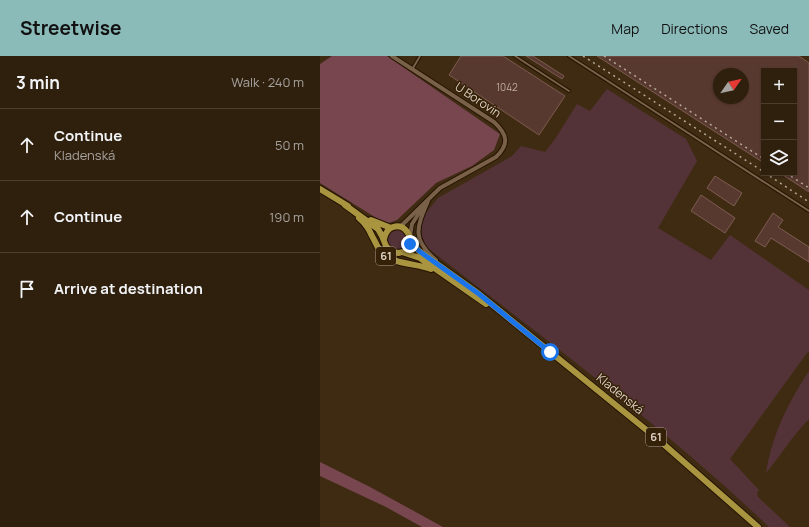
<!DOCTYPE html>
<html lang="en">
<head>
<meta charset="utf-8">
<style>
	body { margin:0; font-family:Manrope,sans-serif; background:#372817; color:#f1f3f6 }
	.controls { position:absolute; right:12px; top:12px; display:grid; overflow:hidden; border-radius:0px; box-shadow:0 1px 3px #0004 }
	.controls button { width:36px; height:36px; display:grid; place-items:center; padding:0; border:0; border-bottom:1px solid #4a3e2e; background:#2f200e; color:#f1f3f6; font:20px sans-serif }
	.compass { position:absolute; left:393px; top:12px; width:36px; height:36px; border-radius:50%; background:#2f200e; box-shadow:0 1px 3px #0004; rotate:56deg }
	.stop { position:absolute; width:12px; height:12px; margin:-9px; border:3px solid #1a73e8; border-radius:50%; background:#fff }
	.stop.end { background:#1a73e8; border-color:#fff; box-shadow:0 1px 4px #0008 }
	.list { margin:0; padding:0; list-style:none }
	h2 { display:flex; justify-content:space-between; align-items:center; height:52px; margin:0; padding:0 16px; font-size:17px }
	h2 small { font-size:13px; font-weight:400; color:#a7a39e }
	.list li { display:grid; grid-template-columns:26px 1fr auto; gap:12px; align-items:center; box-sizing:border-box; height:72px; padding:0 16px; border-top:1px solid #4a3e2e }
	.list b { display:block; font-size:15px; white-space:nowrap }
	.list p { margin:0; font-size:13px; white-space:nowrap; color:#a7a39e }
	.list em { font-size:13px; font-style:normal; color:#a7a39e }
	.icon { flex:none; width:22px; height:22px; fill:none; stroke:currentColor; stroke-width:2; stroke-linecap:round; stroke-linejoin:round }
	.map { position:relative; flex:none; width:489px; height:471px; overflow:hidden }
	header { display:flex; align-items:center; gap:24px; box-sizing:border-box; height:56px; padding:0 20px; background:#8bbbb9; color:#111 }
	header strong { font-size:19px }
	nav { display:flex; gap:22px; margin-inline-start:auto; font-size:14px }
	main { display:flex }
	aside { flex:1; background:#2f200e }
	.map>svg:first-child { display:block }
	.green { fill:#543338 }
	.forest { fill:#77464f }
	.building { fill:#58392f; stroke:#7d5c51; fill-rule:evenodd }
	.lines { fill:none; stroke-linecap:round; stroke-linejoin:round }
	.service-casing { stroke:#251300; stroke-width:4 }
	.minor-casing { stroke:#251300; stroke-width:6 }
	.primary-casing { stroke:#251300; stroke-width:8 }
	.service { stroke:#786148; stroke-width:2 }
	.minor { stroke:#786148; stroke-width:4 }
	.primary { stroke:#a9953f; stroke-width:6 }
	.rail { stroke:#b6a797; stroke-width:1.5; stroke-dasharray:2 4; stroke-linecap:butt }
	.route { stroke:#1a73e8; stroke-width:5 }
	.labels { text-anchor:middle; stroke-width:3; stroke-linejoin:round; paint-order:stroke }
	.number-label { font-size:10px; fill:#bdac9f }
	.shield { fill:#352108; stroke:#ac9d8c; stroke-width:1 }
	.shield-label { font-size:11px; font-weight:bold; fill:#dfd2c4 }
	.street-label { font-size:12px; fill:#dfd2c4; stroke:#352108 }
</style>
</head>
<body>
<header>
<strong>Streetwise</strong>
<nav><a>Map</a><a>Directions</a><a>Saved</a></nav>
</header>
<main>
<aside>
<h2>3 min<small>Walk · 240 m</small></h2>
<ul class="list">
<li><svg class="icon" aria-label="ahead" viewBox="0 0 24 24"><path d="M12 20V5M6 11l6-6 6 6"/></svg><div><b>Continue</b><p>Kladenská</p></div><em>50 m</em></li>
<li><svg class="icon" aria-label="ahead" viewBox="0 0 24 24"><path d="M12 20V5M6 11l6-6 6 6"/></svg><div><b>Continue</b></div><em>190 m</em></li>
<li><svg class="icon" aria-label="arrive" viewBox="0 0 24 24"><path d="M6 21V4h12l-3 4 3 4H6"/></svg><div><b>Arrive at destination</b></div></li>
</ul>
</aside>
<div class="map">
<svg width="489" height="471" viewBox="0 0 489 471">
	<rect width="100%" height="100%" fill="#3f2b12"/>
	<path class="green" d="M287,33L366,83L377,105L338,172L391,204L410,179L489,234V296L487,297L410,403L439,434L437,436L438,441L470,471H449C342,369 222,281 105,190L102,180L101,166L105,158L118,142L192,100L201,90L225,96L235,83L257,48L270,55Z
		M68 184a10 10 0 1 1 20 0a10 10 0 1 1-20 0Z
		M489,315V363C473,379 461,399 446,417C452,379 468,347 489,315Z"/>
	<path class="forest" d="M12,0H67L180,78L174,94L152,110L116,127L77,164L66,168L0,127V8Z
		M0,406L50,431L123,471H102L66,451L0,420Z"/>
	<path class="building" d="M141,0H183L245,40L219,79L129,19Z
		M206,0H213L244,20L242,23Z
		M277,0H479L489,7V136L460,117H474V15H444V107ZM399,18H423V42H399Z
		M395,120L422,137L414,150L387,132Z
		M381,139L415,162L405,177L371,155Z
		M453,157L463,164L458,171L489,191V206L451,182L445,191L435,185Z"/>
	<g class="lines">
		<g class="service-casing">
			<path id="service" d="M195,0L249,35
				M249,0L489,155
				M93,12L100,0"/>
		</g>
		<g class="minor-casing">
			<path id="minor" d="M72,0L174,66C187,78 190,88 176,101L120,132L80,171
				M108,145C97,171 91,183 116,204
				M90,180L92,168L103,151"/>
		</g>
		<g class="primary-casing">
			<path id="primary" d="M0,133L28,150
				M25,149L58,173L62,180L66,190L71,196L79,197L82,196L100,202L166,248
				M39,162C45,167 49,173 52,180C55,185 57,191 61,196C73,209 96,207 111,213
				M51,164L71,172
				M64,183C65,178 67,173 73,171C89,166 90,187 99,195L159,238L340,385L438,471"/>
		</g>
		<use href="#service" class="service"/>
		<use href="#minor" class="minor"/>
		<use href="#primary" class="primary"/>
		<path class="rail" d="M263,0L444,116
			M284,0L444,103
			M445,117L489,146
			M466,117L489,132"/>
	</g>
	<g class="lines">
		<path class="route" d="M90,188L91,184L99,195L159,238L230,296"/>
	</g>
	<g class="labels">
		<g class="number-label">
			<text x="187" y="35">1042</text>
		</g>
		<g class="shield">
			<rect x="56" y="191" width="20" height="18" rx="3"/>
			<rect x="326" y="372" width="20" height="18" rx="3"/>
		</g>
		<g class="shield-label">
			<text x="66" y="204">61</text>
			<text x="336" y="385">61</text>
		</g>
		<g class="street-label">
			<text transform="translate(158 44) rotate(34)" y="4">U Borovin</text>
			<text transform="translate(300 338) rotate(39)" y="4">Kladenská</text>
		</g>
	</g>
</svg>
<div class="controls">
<button>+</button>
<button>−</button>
<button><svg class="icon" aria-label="layers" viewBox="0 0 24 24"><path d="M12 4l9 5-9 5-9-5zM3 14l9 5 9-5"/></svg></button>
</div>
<svg class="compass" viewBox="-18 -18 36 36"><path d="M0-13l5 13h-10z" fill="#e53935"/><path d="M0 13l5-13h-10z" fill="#a7a39e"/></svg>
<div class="stop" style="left:230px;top:296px"></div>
<div class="stop end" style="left:90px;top:188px"></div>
</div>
</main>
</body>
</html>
